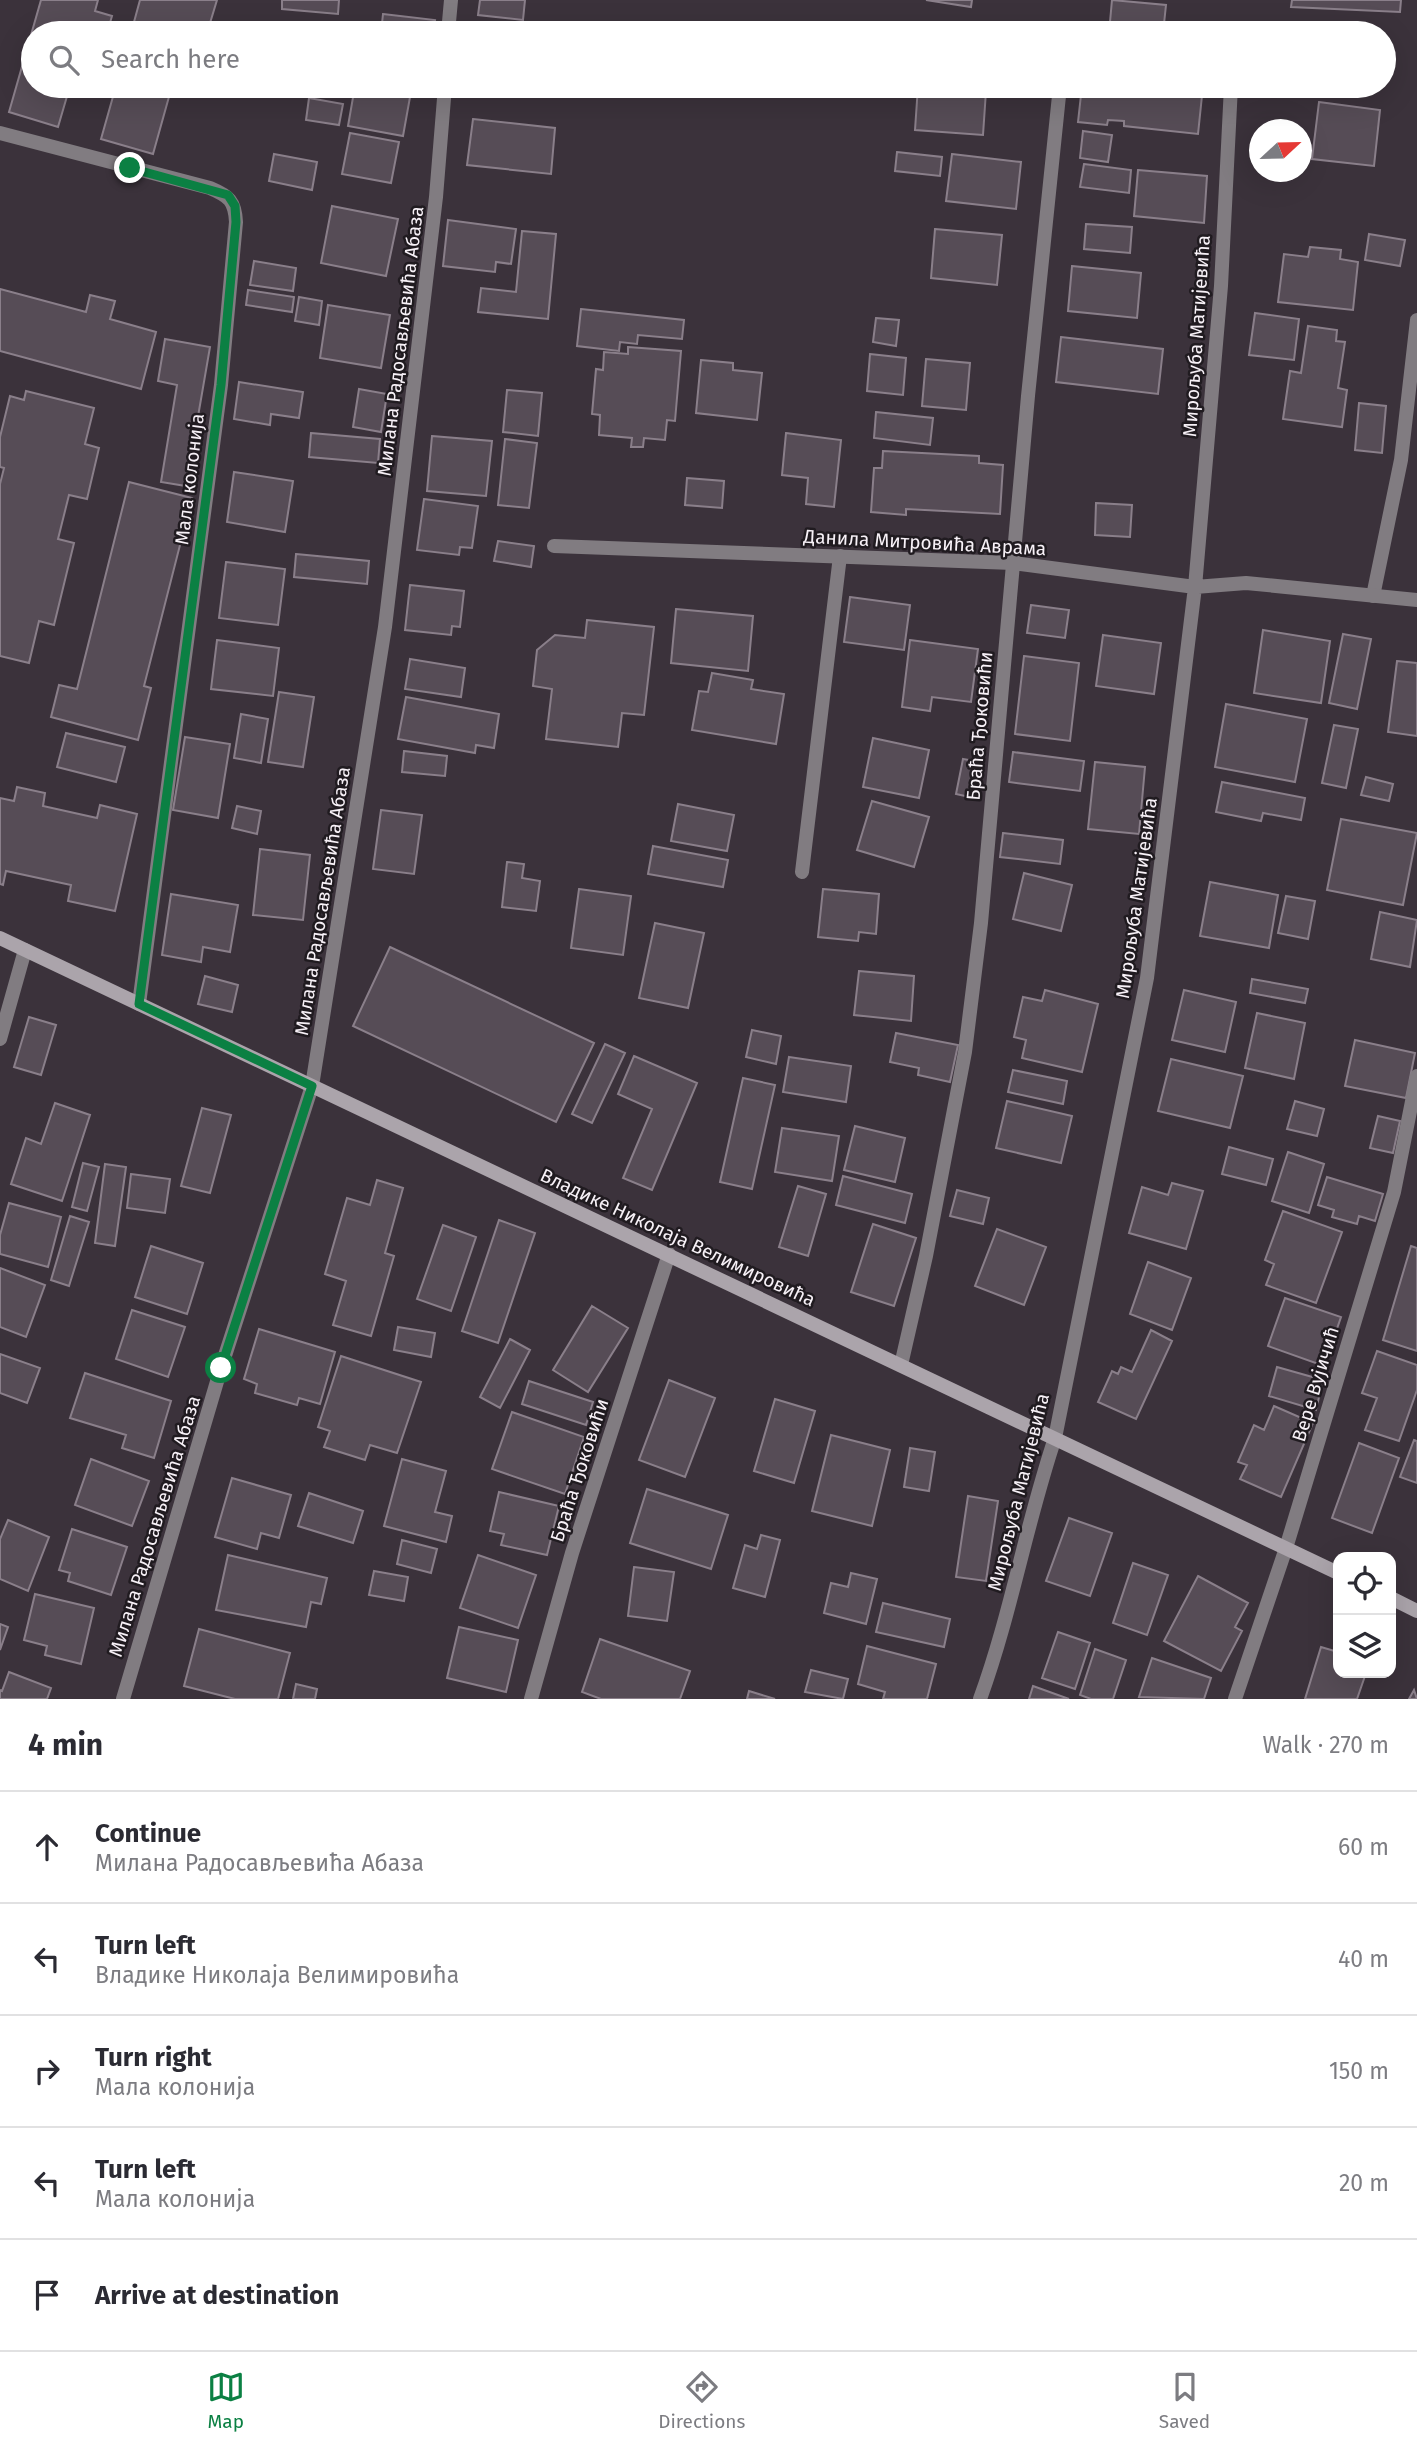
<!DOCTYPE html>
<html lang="en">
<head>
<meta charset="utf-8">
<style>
	body { margin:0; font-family:"Fira Sans",sans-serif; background:#f2f2f3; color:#2b2b33 }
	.controls { position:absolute; right:21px; bottom:21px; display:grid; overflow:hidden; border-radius:14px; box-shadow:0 7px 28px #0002 }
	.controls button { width:63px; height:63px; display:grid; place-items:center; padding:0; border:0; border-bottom:2px solid #e1e1e2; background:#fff; color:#2b2b33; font:35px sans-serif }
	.compass { position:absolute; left:1249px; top:119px; width:63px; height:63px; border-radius:50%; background:#fff; box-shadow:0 7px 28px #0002; rotate:68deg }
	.stop { position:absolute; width:21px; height:21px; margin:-16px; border:5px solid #0b8043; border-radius:50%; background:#fff }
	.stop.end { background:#0b8043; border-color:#fff; box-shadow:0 2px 7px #0008 }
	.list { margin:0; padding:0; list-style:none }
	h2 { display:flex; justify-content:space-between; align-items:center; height:91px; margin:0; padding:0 28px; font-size:30px }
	h2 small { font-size:23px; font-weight:400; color:#7c7c81 }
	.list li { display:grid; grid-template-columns:46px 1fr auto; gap:21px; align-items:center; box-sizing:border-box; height:112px; padding:0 28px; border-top:2px solid #e1e1e2 }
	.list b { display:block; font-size:26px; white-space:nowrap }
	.list p { margin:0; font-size:23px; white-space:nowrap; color:#7c7c81 }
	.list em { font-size:23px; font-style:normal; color:#7c7c81 }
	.icon { flex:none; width:38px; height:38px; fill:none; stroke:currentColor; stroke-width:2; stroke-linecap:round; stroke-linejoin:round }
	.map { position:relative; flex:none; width:1417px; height:1699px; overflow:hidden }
	.search { position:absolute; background:#fff; box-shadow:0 7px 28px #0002; left:21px; right:21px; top:21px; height:77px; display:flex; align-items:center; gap:18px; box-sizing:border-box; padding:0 24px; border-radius:38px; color:#7c7c81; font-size:26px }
	.sheet { height:651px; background:#fff }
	nav { display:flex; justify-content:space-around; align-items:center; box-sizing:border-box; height:98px; border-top:2px solid #e1e1e2; background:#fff; font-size:19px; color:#7c7c81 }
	nav a { display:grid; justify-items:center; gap:4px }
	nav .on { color:#0b8043 }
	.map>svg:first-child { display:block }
	.building { fill:#564c56; stroke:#8a7f8a; stroke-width:2 }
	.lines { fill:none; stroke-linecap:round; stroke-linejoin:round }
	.lane { stroke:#817c81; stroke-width:14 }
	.street { stroke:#817c81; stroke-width:14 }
	.secondary { stroke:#aba4ab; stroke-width:14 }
	.route { stroke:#0b8043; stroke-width:9 }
	.labels { text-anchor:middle; stroke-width:5; stroke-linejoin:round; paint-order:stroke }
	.street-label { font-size:19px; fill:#f7f1f7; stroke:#201b20 }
</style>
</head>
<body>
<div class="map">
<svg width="1417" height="1699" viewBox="0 0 1417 1699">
	<rect width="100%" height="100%" fill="#3b323b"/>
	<path class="building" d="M41,0H98L95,11L112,16L107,33H33V86H70L58,127L9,112Z
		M140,0H217L207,33H131Z
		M282,0H339L338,14L282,9Z
		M480,0H525L523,20L478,15Z
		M926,0H972L971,7Z
		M1112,0L1166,5L1163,33H1109Z
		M1292,0H1401L1400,12L1291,7Z
		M383,14L435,20L433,33H381Z
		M952,29L1008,33H951Z
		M116,86H172L153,154L101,139Z
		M355,86H412L403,136L348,126Z
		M918,86L986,91L983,135L915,130Z
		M1082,86H1203L1198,134L1124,126V121L1108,120L1107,125L1078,122Z
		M309,98L343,104L339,125L306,120Z
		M1319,102L1380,110L1374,166L1312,159Z
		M473,119L555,128L551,174L467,165Z
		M1083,131L1112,135L1108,162L1080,158Z
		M350,133L399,142L391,183L342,174Z
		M897,152L942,157L940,176L895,171Z
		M274,154L317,162L312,190L269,181Z
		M952,154L1021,162L1016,209L946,201Z
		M1084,164L1131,170L1129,193L1080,187Z
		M1138,170L1207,176L1204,223L1134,216Z
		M332,206L398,219L386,276L321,263Z
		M448,220L516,229L511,264L496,262L495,272L443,266Z
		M1086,224L1132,227L1130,253L1084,249Z
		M935,229L1002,235L997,285L931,278Z
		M522,231L556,234L548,319L478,312L481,288L516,292Z
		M1369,234L1405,240L1400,266L1365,260Z
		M1310,247L1341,250L1340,259L1358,262L1353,310L1278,302L1284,254L1308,257Z
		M254,261L296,268L293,291L250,285Z
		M1072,266L1141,273L1137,318L1068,311Z
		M0,289L86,312L90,295L115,301L110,319L156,332L141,389L0,351Z
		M248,290L294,297L292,312L246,305Z
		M299,297L322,301L319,325L295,321Z
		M328,305L390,315L381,368L320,358Z
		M581,309L684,320L682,339L638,335L637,344L620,342L619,351L577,346Z
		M1255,313L1299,319L1294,360L1249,355Z
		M876,318L899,320L896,346L873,342Z
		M1308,326L1337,330L1336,341L1345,342L1338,388L1347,390L1342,427L1283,419L1290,371L1301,373Z
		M1061,337L1163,349L1158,394L1056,382Z
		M165,339L210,347L186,486L161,482L177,385L158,381Z
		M628,347L681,351L675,421L667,420L665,440L644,438L643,447H631L632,438L599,435L600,415L592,414L596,369L603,370L604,352L628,354Z
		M870,354L906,358L903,395L867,391Z
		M926,359L970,363L966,410L922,406Z
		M701,360L733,363V370L762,373L757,420L696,413Z
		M239,382L303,392L299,418L271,414L270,425L234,419Z
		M359,389L387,394L381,432L353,427Z
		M507,390L542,393L538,436L503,432Z
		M26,391L94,408L85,444L99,448L87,499L69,495L58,539L74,543L54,625L39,621L29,663L0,656V484L4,468L0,467V437L10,396L24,400Z
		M1359,403L1386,406L1382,453L1355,450Z
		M876,412L933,418L930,445L874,438Z
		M311,433L380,439L378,463L309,457Z
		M786,433L841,440L834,507L806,504L808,478L782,475Z
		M432,436L492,441L486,496L427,491Z
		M505,439L537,443L529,508L498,505Z
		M883,451L979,456V463L1003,465L1000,514L906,509V515L871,512L874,468H882Z
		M234,472L293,481L285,532L227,522Z
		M687,478L724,481L722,508L685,505Z
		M129,482L192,498L144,686L151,688L138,740L51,717L59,685L77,689Z
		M424,499L478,506L472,548L460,547L459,555L417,550Z
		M1096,503L1132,505L1130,537L1095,535Z
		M498,541L534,546L531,567L494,561Z
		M296,554L369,561L367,584L294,577Z
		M226,562L285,569L278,625L219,618Z
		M410,585L464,591L460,627L452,626L451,635L405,630Z
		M850,597L910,605L904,650L844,642Z
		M1031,605L1069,610L1065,638L1027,633Z
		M676,609L753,616L748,671L671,663Z
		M587,620L654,627L644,715L622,713L618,747L546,739L552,689L533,686L537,650L555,635L585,638Z
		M1263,630L1330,641L1321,703L1254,693Z
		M1343,634L1371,639L1357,709L1329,703Z
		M1103,635L1161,643L1154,694L1096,686Z
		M217,640L279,648L273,696L211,689Z
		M910,640L978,649L971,702L932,697L930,711L902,707Z
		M1024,656L1079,663L1070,741L1015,734Z
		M410,659L465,668L461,697L405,689Z
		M1397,661L1417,663V736L1388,732Z
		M712,673L753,680L751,689L784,694L776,744L692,730L699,691L708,692Z
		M279,692L314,697L303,767L268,762Z
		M406,697L499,714L494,748L476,745L475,753L398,739Z
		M1226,704L1307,719L1295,782L1215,767Z
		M241,714L268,719L261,763L234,758Z
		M1334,725L1358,729L1346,788L1322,783Z
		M66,733L125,747L116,782L57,767Z
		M185,737L230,744L218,818L173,810Z
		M873,738L929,750L919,798L863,787Z
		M404,751L447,756L445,776L402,772Z
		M1013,752L1084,761L1080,791L1009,782Z
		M963,759L981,762L974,798L956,794Z
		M1095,762L1145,767L1139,834L1088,829Z
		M1366,777L1393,784L1389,801L1361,795Z
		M1222,782L1305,798L1301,820L1263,813L1261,821L1216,812Z
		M17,787L45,793L43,806L97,818L100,805L137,814L115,911L68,901L71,885L6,871L3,885L0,884V798L14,801Z
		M872,801L929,817L914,867L857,850Z
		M678,804L734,815L727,851L671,841Z
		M237,806L261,811L257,834L232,828Z
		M381,810L422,815L414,874L373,869Z
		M1341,819L1417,833L1403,905L1327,890Z
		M1003,833L1063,840L1060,864L1000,857Z
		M653,846L728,860L723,887L648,874Z
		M260,849L310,855L303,920L253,915Z
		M507,862L524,864L522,878L540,881L536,911L502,907Z
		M1024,873L1072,885L1061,931L1013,919Z
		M1210,882L1278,895L1269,948L1200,936Z
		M579,889L631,896L623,955L571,948Z
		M823,889L879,894L876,934L859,932L858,941L818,937Z
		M171,894L238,905L230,952L203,947L201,962L162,955Z
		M1286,896L1315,901L1308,939L1278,933Z
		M1380,912L1417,920L1410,967L1371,959Z
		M655,923L704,933L688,1008L639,998Z
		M390,947L594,1043L556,1122L353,1026Z
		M859,971L914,976L911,1021L854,1015Z
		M205,976L238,985L232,1012L198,1004Z
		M1252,979L1308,989L1305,1003L1250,993Z
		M1045,990L1098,1004L1082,1072L1022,1058L1026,1040L1014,1037L1023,997L1042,1001Z
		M1184,990L1236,1002L1225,1052L1172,1040Z
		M1257,1013L1305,1023L1294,1079L1245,1068Z
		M29,1017L56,1025L41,1075L14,1067Z
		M752,1030L781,1036L776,1064L746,1057Z
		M896,1033L958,1045L950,1082L918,1075L919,1068L890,1062Z
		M1355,1040L1415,1053L1406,1098L1345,1086Z
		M605,1044L625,1053L592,1123L572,1114Z
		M634,1056L697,1083L652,1190L623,1178L652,1109L618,1094Z
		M789,1057L851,1066L846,1102L783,1092Z
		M1171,1059L1243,1076L1230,1128L1158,1111Z
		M1013,1070L1067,1081L1063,1104L1008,1092Z
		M743,1078L775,1085L752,1189L720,1182Z
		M1007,1101L1072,1116L1061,1163L996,1148Z
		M1295,1101L1324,1109L1317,1136L1287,1129Z
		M55,1103L90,1115L62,1201L11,1184L26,1138L41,1144Z
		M202,1108L231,1115L210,1193L181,1186Z
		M1378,1116L1400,1121L1393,1153L1370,1148Z
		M855,1126L905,1138L895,1182L844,1170Z
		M782,1128L839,1136L832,1181L775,1172Z
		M1229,1147L1273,1159L1266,1185L1222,1174Z
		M1288,1152L1324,1164L1309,1213L1272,1201Z
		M83,1163L99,1167L87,1211L72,1207Z
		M105,1164L126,1167L115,1246L95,1243Z
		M131,1174L170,1179L165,1213L127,1208Z
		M843,1176L912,1194L905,1223L836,1205Z
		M1327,1177L1383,1194L1375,1221L1359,1216L1357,1224L1332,1217L1334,1210L1318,1205Z
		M377,1180L403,1188L385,1253L394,1256L371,1336L333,1325L346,1281L325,1274L347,1198L370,1205Z
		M1172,1183L1203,1191L1186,1249L1129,1233L1142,1187L1168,1195Z
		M798,1186L826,1194L808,1256L779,1247Z
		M957,1190L989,1198L983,1224L950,1216Z
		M9,1203L61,1217L48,1267L0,1254V1235Z
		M1283,1211L1342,1232L1316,1303L1266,1285L1274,1264L1265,1260Z
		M70,1216L89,1222L69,1286L51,1280Z
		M499,1220L535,1233L498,1343L462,1331Z
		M873,1224L916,1238L894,1306L851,1292Z
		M443,1225L476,1237L451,1311L417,1299Z
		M997,1229L1046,1247L1024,1305L975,1286Z
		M151,1246L203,1263L187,1314L135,1297Z
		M1411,1246L1417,1248V1351L1383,1340Z
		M1148,1262L1191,1278L1172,1330L1130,1314Z
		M0,1268L45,1285L26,1337L0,1327Z
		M1285,1298L1341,1317L1324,1366L1268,1346Z
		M592,1306L628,1328L588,1392L553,1370Z
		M132,1310L185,1327L168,1377L116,1359Z
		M398,1327L435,1333L431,1357L394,1350Z
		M259,1329L335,1352L320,1404L299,1398L297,1405L255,1393L257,1384L244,1379Z
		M1151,1330L1172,1341L1136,1419L1098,1402L1112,1371L1118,1374L1121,1367L1132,1372Z
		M510,1339L530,1350L500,1408L480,1397Z
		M1377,1351L1417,1365V1390L1399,1441L1365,1430L1377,1398L1362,1393Z
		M0,1354L40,1368L27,1403L0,1393Z
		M341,1356L421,1382L397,1453L370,1445L365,1460L324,1447L330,1431L318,1427Z
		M1277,1367L1323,1380L1316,1410L1269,1396Z
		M85,1373L171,1401L154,1458L122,1448L126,1435L70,1418Z
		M669,1380L715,1398L685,1477L639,1460Z
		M529,1381L593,1402L586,1425L522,1404Z
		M775,1399L815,1411L794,1483L754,1471Z
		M1274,1406L1313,1423L1281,1497L1240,1479L1247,1465L1238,1462L1254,1425L1264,1430Z
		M512,1412L584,1437L565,1494L492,1469Z
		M831,1435L890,1450L872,1526L812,1511Z
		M1414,1440L1417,1441V1483L1400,1477Z
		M1359,1443L1399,1458L1372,1533L1332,1518Z
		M910,1448L935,1452L929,1491L904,1487Z
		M91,1459L149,1481L132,1526L75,1505Z
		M402,1459L446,1471L435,1512L452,1516L446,1542L384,1526Z
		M232,1478L291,1495L279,1538L261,1533L257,1549L215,1537Z
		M647,1489L728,1515L711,1569L630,1543Z
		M499,1492L559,1506L547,1555L501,1545L504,1534L490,1531Z
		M309,1493L363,1511L353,1543L298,1526Z
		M968,1496L998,1501L986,1581L956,1577Z
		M1069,1518L1112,1533L1090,1596L1046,1581Z
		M8,1520L49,1537L28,1591L0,1579V1539Z
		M72,1529L127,1547L111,1595L68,1581L70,1573L59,1570Z
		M761,1535L780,1540L765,1597L733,1588L745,1545L757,1549Z
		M402,1540L437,1549L431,1573L397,1564Z
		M228,1555L327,1578L321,1604L311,1602L306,1627L216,1610Z
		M478,1555L536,1575L518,1628L460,1608Z
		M1133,1563L1168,1575L1147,1635L1113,1623Z
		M634,1567L674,1572L667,1621L628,1616Z
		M374,1571L408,1577L404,1601L369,1595Z
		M851,1573L877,1579L866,1624L824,1613L831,1583L848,1587Z
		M1198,1576L1248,1603L1235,1627L1242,1631L1221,1671L1164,1641Z
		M35,1594L94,1608L81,1664L45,1655L47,1646L24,1640Z
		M883,1603L950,1619L944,1647L876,1632Z
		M0,1624L8,1627L0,1650Z
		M459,1627L518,1640L506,1692L447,1678Z
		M199,1629L290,1653L278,1699H235L184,1686Z
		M1058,1632L1090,1643L1075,1689L1042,1678Z
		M600,1639L690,1671L680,1699H601L582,1692Z
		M867,1646L936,1664L927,1699H883L885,1692L858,1684Z
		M1321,1647L1338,1652V1673H1366L1357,1699H1305Z
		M1095,1649L1126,1660L1113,1699H1091L1080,1695Z
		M1152,1658L1211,1678L1204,1699L1139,1697Z
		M811,1670L848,1679L843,1699L805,1692Z
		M9,1672L51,1688L47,1699H0V1690L2,1691Z
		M296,1684L317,1689L315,1699H293Z
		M1033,1686L1069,1699H1029Z
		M1414,1690L1417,1699H1409Z
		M749,1691L775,1699H747Z"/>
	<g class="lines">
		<path class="lane" d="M1373,596L1401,460L1417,320
			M802,872L840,556"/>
		<path class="street" d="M448,33L451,0
			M0,133L210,188C229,196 235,201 236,222L221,385L139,1004
			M554,546L1013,563L1195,587L1246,583L1417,600
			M0,1039L25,950
			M901,1365L926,1256L965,1052L981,923L1028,396L1060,86
			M123,1699L221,1368L312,1086L385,627L436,197L445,86
			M531,1699L572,1553L669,1254
			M980,1699C1011,1614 1026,1524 1055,1438L1147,978L1195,587L1221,286L1231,86
			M1235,1699L1286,1548L1394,1192L1417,1076"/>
		<path class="secondary" d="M0,938L1338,1573
			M1391,1598L1417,1611"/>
	</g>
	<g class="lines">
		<path class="route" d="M130,168L228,195L235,206L236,222L221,385L139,1004L312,1086L221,1368"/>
	</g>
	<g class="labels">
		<g class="street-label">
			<text transform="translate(1196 336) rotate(-86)" y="7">Мирољуба Матијевића</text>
			<text transform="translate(400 341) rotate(-83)" y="7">Милана Радосављевића Абаза</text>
			<text transform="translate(189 479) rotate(-83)" y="7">Мала колонија</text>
			<text transform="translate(925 542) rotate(3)" y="7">Данила Митровића Аврама</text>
			<text transform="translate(979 726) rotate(-85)" y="7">Браћа Ђоковићи</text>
			<text transform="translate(1136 898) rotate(-82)" y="7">Мирољуба Матијевића</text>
			<text transform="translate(322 901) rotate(-81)" y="7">Милана Радосављевића Абаза</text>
			<text transform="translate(678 1237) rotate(25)" y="7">Владике Николаја Велимировића</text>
			<text transform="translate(1315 1384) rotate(-73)" y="7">Вере Вујичић</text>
			<text transform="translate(579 1470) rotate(-72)" y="7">Браћа Ђоковићи</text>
			<text transform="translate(1018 1492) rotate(-76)" y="7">Мирољуба Матијевића</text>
			<text transform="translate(154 1526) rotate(-73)" y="7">Милана Радосављевића Абаза</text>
		</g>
	</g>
</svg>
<div class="controls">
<button><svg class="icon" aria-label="locate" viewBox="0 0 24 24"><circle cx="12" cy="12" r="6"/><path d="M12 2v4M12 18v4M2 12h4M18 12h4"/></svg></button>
<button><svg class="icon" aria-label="layers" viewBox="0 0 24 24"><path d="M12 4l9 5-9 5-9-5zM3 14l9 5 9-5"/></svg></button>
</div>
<svg class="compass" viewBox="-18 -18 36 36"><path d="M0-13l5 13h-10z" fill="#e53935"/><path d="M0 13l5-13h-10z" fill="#7c7c81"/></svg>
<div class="stop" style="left:221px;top:1368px"></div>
<div class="stop end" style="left:130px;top:168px"></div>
<div class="search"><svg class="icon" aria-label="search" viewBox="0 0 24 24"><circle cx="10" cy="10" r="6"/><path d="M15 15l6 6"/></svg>Search here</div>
</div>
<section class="sheet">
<h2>4 min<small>Walk · 270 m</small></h2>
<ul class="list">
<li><svg class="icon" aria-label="ahead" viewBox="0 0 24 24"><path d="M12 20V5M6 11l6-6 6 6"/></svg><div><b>Continue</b><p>Милана Радосављевића Абаза</p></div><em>60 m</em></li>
<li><svg class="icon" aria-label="left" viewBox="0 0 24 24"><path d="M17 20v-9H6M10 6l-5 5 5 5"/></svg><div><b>Turn left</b><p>Владике Николаја Велимировића</p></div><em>40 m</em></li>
<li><svg class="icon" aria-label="right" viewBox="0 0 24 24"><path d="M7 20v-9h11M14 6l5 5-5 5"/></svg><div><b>Turn right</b><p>Мала колонија</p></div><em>150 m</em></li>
<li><svg class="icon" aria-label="left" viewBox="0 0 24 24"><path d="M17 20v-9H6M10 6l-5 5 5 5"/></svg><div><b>Turn left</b><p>Мала колонија</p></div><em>20 m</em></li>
<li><svg class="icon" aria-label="arrive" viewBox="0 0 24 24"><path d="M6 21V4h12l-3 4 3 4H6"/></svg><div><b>Arrive at destination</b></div></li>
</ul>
</section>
<nav>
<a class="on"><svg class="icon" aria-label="map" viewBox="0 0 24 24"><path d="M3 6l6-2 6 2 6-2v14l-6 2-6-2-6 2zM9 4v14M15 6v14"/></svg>Map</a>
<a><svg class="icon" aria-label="directions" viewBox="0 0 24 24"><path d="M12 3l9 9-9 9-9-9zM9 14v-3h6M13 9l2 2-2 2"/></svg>Directions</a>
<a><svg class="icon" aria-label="saved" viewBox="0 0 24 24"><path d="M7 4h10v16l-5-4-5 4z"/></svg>Saved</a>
</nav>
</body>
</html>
